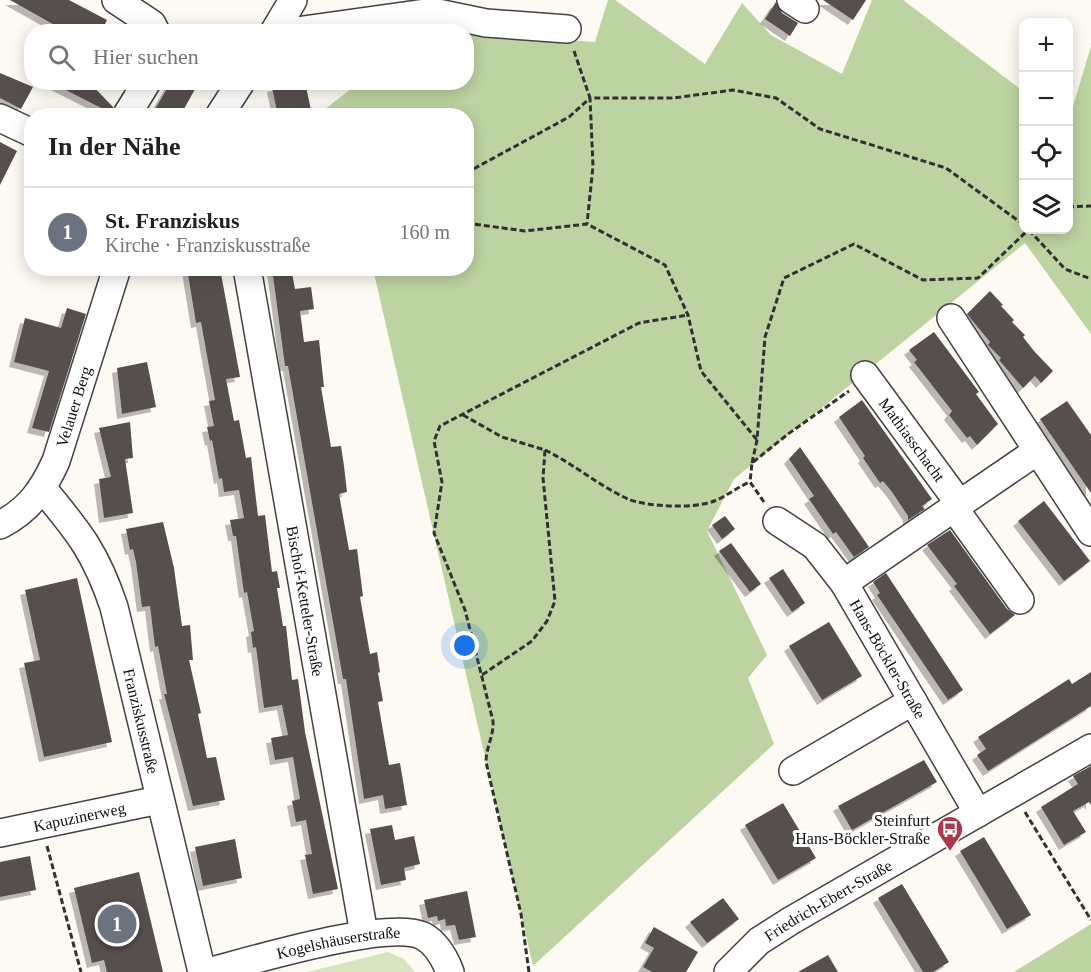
<!DOCTYPE html>
<html lang="de">
<head>
<meta charset="utf-8">
<style>
	body { margin:0; font-family:"Times New Roman",serif; background:#f2f2f2; color:#202124 }
	.controls { position:absolute; right:18px; top:18px; display:grid; overflow:hidden; border-radius:12px; box-shadow:0 3px 15px #0003 }
	.controls button { width:54px; height:54px; display:grid; place-items:center; padding:0; border:0; border-bottom:2px solid #e0e0e0; background:#fff; color:#202124; font:30px sans-serif }
	.you { position:absolute; left:465px; top:646px; width:21px; height:21px; margin:-15px; border:4px solid #fff; border-radius:50%; background:#1a73e8; box-shadow:0 0 0 9px #1a73e833 }
	.badge { display:grid; place-items:center; width:39px; height:39px; border-radius:50%; background:#db2777; color:#fff; font-size:20px; font-weight:700 }
	.pin { position:absolute; translate:-50% -50%; border:3px solid #fff; box-shadow:0 2px 6px #0006 }
	.list { margin:0; padding:0; list-style:none }
	h2 { display:flex; justify-content:space-between; align-items:center; height:78px; margin:0; padding:0 24px; font-size:26px }
	h2 small { font-size:20px; font-weight:400; color:#757577 }
	.list li { display:grid; grid-template-columns:39px 1fr auto; gap:18px; align-items:center; box-sizing:border-box; height:90px; padding:0 24px; border-top:2px solid #e0e0e0 }
	.list b { display:block; font-size:22px; white-space:nowrap }
	.list p { margin:0; font-size:20px; white-space:nowrap; color:#757577 }
	.list em { font-size:20px; font-style:normal; color:#757577 }
	.icon { flex:none; width:33px; height:33px; fill:none; stroke:currentColor; stroke-width:2; stroke-linecap:round; stroke-linejoin:round }
	.map { position:relative; flex:none; width:1091px; height:972px; overflow:hidden }
	.search { position:absolute; background:#fff; box-shadow:0 3px 15px #0003; left:24px; top:24px; width:450px; height:66px; display:flex; align-items:center; gap:15px; box-sizing:border-box; padding:0 21px; border-radius:24px; color:#757577; font-size:22px }
	.panel { position:absolute; background:#fff; box-shadow:0 3px 15px #0003; left:24px; top:108px; width:450px; height:168px; border-radius:24px }
	.map>svg:first-child { display:block }
	.green { fill:#d7e4c0 }
	.forest { fill:#bdd3a1 }
	.building { fill:#564f4d; filter:url(#shadow) }
	.lines { fill:none; stroke-linecap:round; stroke-linejoin:round }
	.minor-casing { stroke:#424242; stroke-width:30 }
	.path { stroke:#313131; stroke-width:3; stroke-dasharray:6 3; stroke-linecap:butt }
	.minor { stroke:#fff; stroke-width:27 }
	.labels { text-anchor:middle; stroke-width:6; stroke-linejoin:round; paint-order:stroke }
	.street-label { font-size:16px; fill:#0f0f0f; stroke:#fff }
	.poi-label { font-size:16px; fill:#0f0f0f; stroke:#fff; text-anchor:end }
</style>
</head>
<body>
<div class="map">
<svg width="1091" height="972" viewBox="0 0 1091 972">
	<defs>
		<filter id="shadow"><feDropShadow dx="-5" dy="5" stdDeviation="0" flood-color="#0004"/></filter>
	</defs>
	<rect width="100%" height="100%" fill="#fdfaf3"/>
	<path class="green" d="M388,952L404,959L415,972H307Z"/>
	<path class="forest" d="M608,0H615L705,64L742,3L771,35L842,74L872,0H903L1023,91L1024,230H1068L1069,120L1091,46V334L1025,243L734,479L707,531L767,655L748,678L774,744L533,966L373,269L466,268V116H325V109L351,89L350,83L466,82V32L400,31L422,28L595,42Z
		M1091,924V972H1014Z"/>
	<path class="building" d="M10,0H69L107,20L101,32H67Z
		M823,0H866L853,20Z
		M776,2L782,13L798,23L790,36L765,19Z
		M0,73L33,87L21,109L0,98Z
		M50,82H89L113,107L111,113Z
		M171,82H199L180,116H151Z
		M292,82H305L311,110L278,116L272,87Z
		M0,142L17,151L0,185Z
		M187,268H220L240,377L226,379L234,421L239,420L246,458L251,457L258,516L265,515L272,572L277,571L280,588H277L283,626H286L292,680L298,679L305,732L338,889L313,894L305,855L312,854L306,820L296,822L292,801L300,799L293,757L275,760L271,738L288,735L282,705L264,708L256,647L253,648L251,632L254,631L247,592L244,593L236,536H233L230,520L244,518L239,490L224,492L222,478L219,479L212,440L210,441L207,427L214,426L209,401L215,400L201,322L196,323Z
		M272,268H291L295,289L311,287L314,309L300,311L304,342L319,340L324,387H321L331,447L341,446L344,466L347,492L339,494L349,550L357,549L363,596L360,597L370,654L377,652L380,672L378,673L383,701L378,702L389,765L400,763L407,805L385,809L383,795L364,799L346,679H343L288,366H285Z
		M990,291L1003,305L1001,306L1014,320L1012,322L1025,335L1023,337L1034,351L1053,371L1041,383L1035,376L1023,388L999,360L1001,358L988,345L990,342L967,314Z
		M67,308L86,314L49,432L32,428L49,371L14,362L25,318L61,328Z
		M934,332L979,392L976,394L998,424L977,445L970,436L967,438L949,415L952,411L914,362L917,360L909,350Z
		M147,362L156,407L122,414L117,368Z
		M862,400L932,499L922,506L925,509L908,520V516L892,492L883,481L880,483L863,458L865,456L839,417Z
		M1067,401L1091,435V493L1040,419Z
		M130,422L133,458L125,459L133,513L104,518L99,479L111,477L99,428Z
		M800,447L869,547L854,557L836,532L833,534L809,499L814,496L789,459Z
		M1044,501L1090,561L1064,581L1018,521Z
		M725,516L735,529L722,539L712,525Z
		M163,522L174,568L182,626L190,625L193,660H189L201,713L198,714L207,758L216,757L225,800L193,806L164,694H167L158,646L155,647L150,606L142,607L136,562L133,549L130,550L126,529Z
		M950,530L1007,609L1015,615L990,634L954,586L957,584L927,545Z
		M731,543L761,584L750,592L719,551Z
		M783,569L805,603L792,612L769,578Z
		M886,573L963,690L948,700L877,595L880,593L873,582Z
		M77,578L112,742L44,757L24,663L40,660L25,590Z
		M829,622L862,676L822,700L789,646Z
		M1091,672V706L988,771L977,755L986,749L978,737L1069,679L1072,684Z
		M924,760L937,782L852,830L838,806Z
		M1091,766V805L1089,802L1073,811L1086,832L1064,845L1041,807L1078,784L1073,776Z
		M783,803L816,858L778,880L745,825Z
		M392,825L395,840L414,836L420,864L404,868L406,880L381,885L370,829Z
		M984,837L1031,915L1007,929L960,851Z
		M235,839L242,878L203,886L195,847Z
		M30,856L36,890L0,897V862Z
		M139,872L163,972H107L104,960L92,963L74,888Z
		M902,884L949,962L933,972H923L878,898Z
		M467,891L476,937L459,940L455,925L446,926L445,919L438,921L437,916L428,918L424,900Z
		M723,898L739,919L707,943L690,922Z
		M654,927L698,952L686,972H652L643,967L654,948L645,943Z
		M828,955L838,972H798Z"/>
	<g class="lines">
		<g class="minor-casing">
			<g id="minor">
				<path d="M116,0L152,24L156,32"/>
				<path d="M791,0L805,9"/>
				<path d="M274,32L293,0"/>
				<path d="M289,32L433,12L486,23L567,29"/>
				<path d="M126,116L147,82"/>
				<path d="M219,116L241,82"/>
				<path d="M0,118L32,133"/>
				<path id="s1" d="M247,268L364,934"/>
				<path d="M951,318L1091,532"/>
				<path id="s2" d="M865,375L959,503"/>
				<path id="s3" d="M43,489C79,532 96,553 114,607L202,972"/>
				<path d="M954,508L1020,600"/>
				<path id="s4" d="M777,521L815,546L844,583L978,813"/>
				<path id="s5" d="M0,525C29,510 43,490 56,461L117,268"/>
				<path d="M844,583L1037,451"/>
				<path d="M793,771L913,701"/>
				<path id="s6" d="M0,833L159,800"/>
				<path id="s7" d="M208,972C251,961 388,919 423,936C436,943 445,959 450,972"/>
				<path id="s8" d="M728,972L759,941L792,920L1091,748"/>
			</g>
		</g>
		<path class="path" d="M574,51L590,98H673L733,90L776,98L820,129L946,168L1024,225
			M466,173L569,117L590,98L593,166L587,224
			M1068,207L1091,206
			M466,223L525,231L587,224L665,265L688,315L701,371L757,440
			M1029,230L1065,269L1091,279
			M463,415L502,437L545,450L543,478L555,601L547,621L532,641L482,675
			M545,450C574,464 599,486 628,499C647,507 695,509 714,501C726,497 737,487 750,482
			M752,463L757,440L765,337L784,278L854,244L923,280L978,278L1028,230
			M764,502L750,482L752,463L788,434L849,391
			M1025,812L1091,920
			M47,846L81,972
			M529,972L521,914L486,762C486,747 494,736 493,721L465,610L434,533L442,482L434,441L440,426L639,323L688,315"/>
		<use href="#minor" class="minor"/>
	</g>
	<defs>
		<g id="bus-pin" transform="scale(1.35)"><path d="M0 17L-7.5 6A9.5 9.5 0 1 1 7.5 6Z" fill="#ad384b" stroke="#fff"/><path d="M-5-6H5V4H4V6H2V4H-2V6H-4V4H-5ZM-3.5-4V0h7V-4ZM-3.5 1.2v1.5H-2V1.2ZM2 1.2v1.5H3.5V1.2Z" fill="#fff"/></g>
	</defs>
	<g fill-rule="evenodd">
		<use href="#bus-pin" x="950" y="829"/>
	</g>
	<g class="labels">
		<g class="street-label">
			<text dy="6" stroke="none"><textPath href="#s5" startOffset="144">Velauer Berg</textPath></text>
			<text dy="6" stroke="none"><textPath href="#s2" startOffset="80">Mathiasschacht</textPath></text>
			<text dy="6" stroke="none"><textPath href="#s1" startOffset="338">Bischof-Ketteler-Straße</textPath></text>
			<text dy="6" stroke="none"><textPath href="#s4" startOffset="180">Hans-Böckler-Straße</textPath></text>
			<text dy="6" stroke="none"><textPath href="#s3" startOffset="256">Franziskusstraße</textPath></text>
			<text dy="6" stroke="none"><textPath href="#s6" startOffset="81">Kapuzinerweg</textPath></text>
			<text dy="6" stroke="none"><textPath href="#s8" startOffset="124">Friedrich-Ebert-Straße</textPath></text>
			<text dy="6" stroke="none"><textPath href="#s7" startOffset="134">Kogelshäuserstraße</textPath></text>
		</g>
		<g class="poi-label">
			<text x="930" y="826">Steinfurt<tspan x="930" dy="18">Hans-Böckler-Straße</tspan></text>
		</g>
	</g>
</svg>
<div class="controls">
<button>+</button>
<button>−</button>
<button><svg class="icon" aria-label="locate" viewBox="0 0 24 24"><circle cx="12" cy="12" r="6"/><path d="M12 2v4M12 18v4M2 12h4M18 12h4"/></svg></button>
<button><svg class="icon" aria-label="layers" viewBox="0 0 24 24"><path d="M12 4l9 5-9 5-9-5zM3 14l9 5 9-5"/></svg></button>
</div>
<div class="you"></div>
<div class="pin badge" style="left:117px;top:924px;background:#6b7280">1</div>
<div class="search"><svg class="icon" aria-label="search" viewBox="0 0 24 24"><circle cx="10" cy="10" r="6"/><path d="M15 15l6 6"/></svg>Hier suchen</div>
<section class="panel">
<h2>In der Nähe<small></small></h2>
<ul class="list">
<li><span class="badge" style="background:#6b7280">1</span><div><b>St. Franziskus</b><p>Kirche · Franziskusstraße</p></div><em>160 m</em></li>
</ul>
</section>
</div>
</body>
</html>
